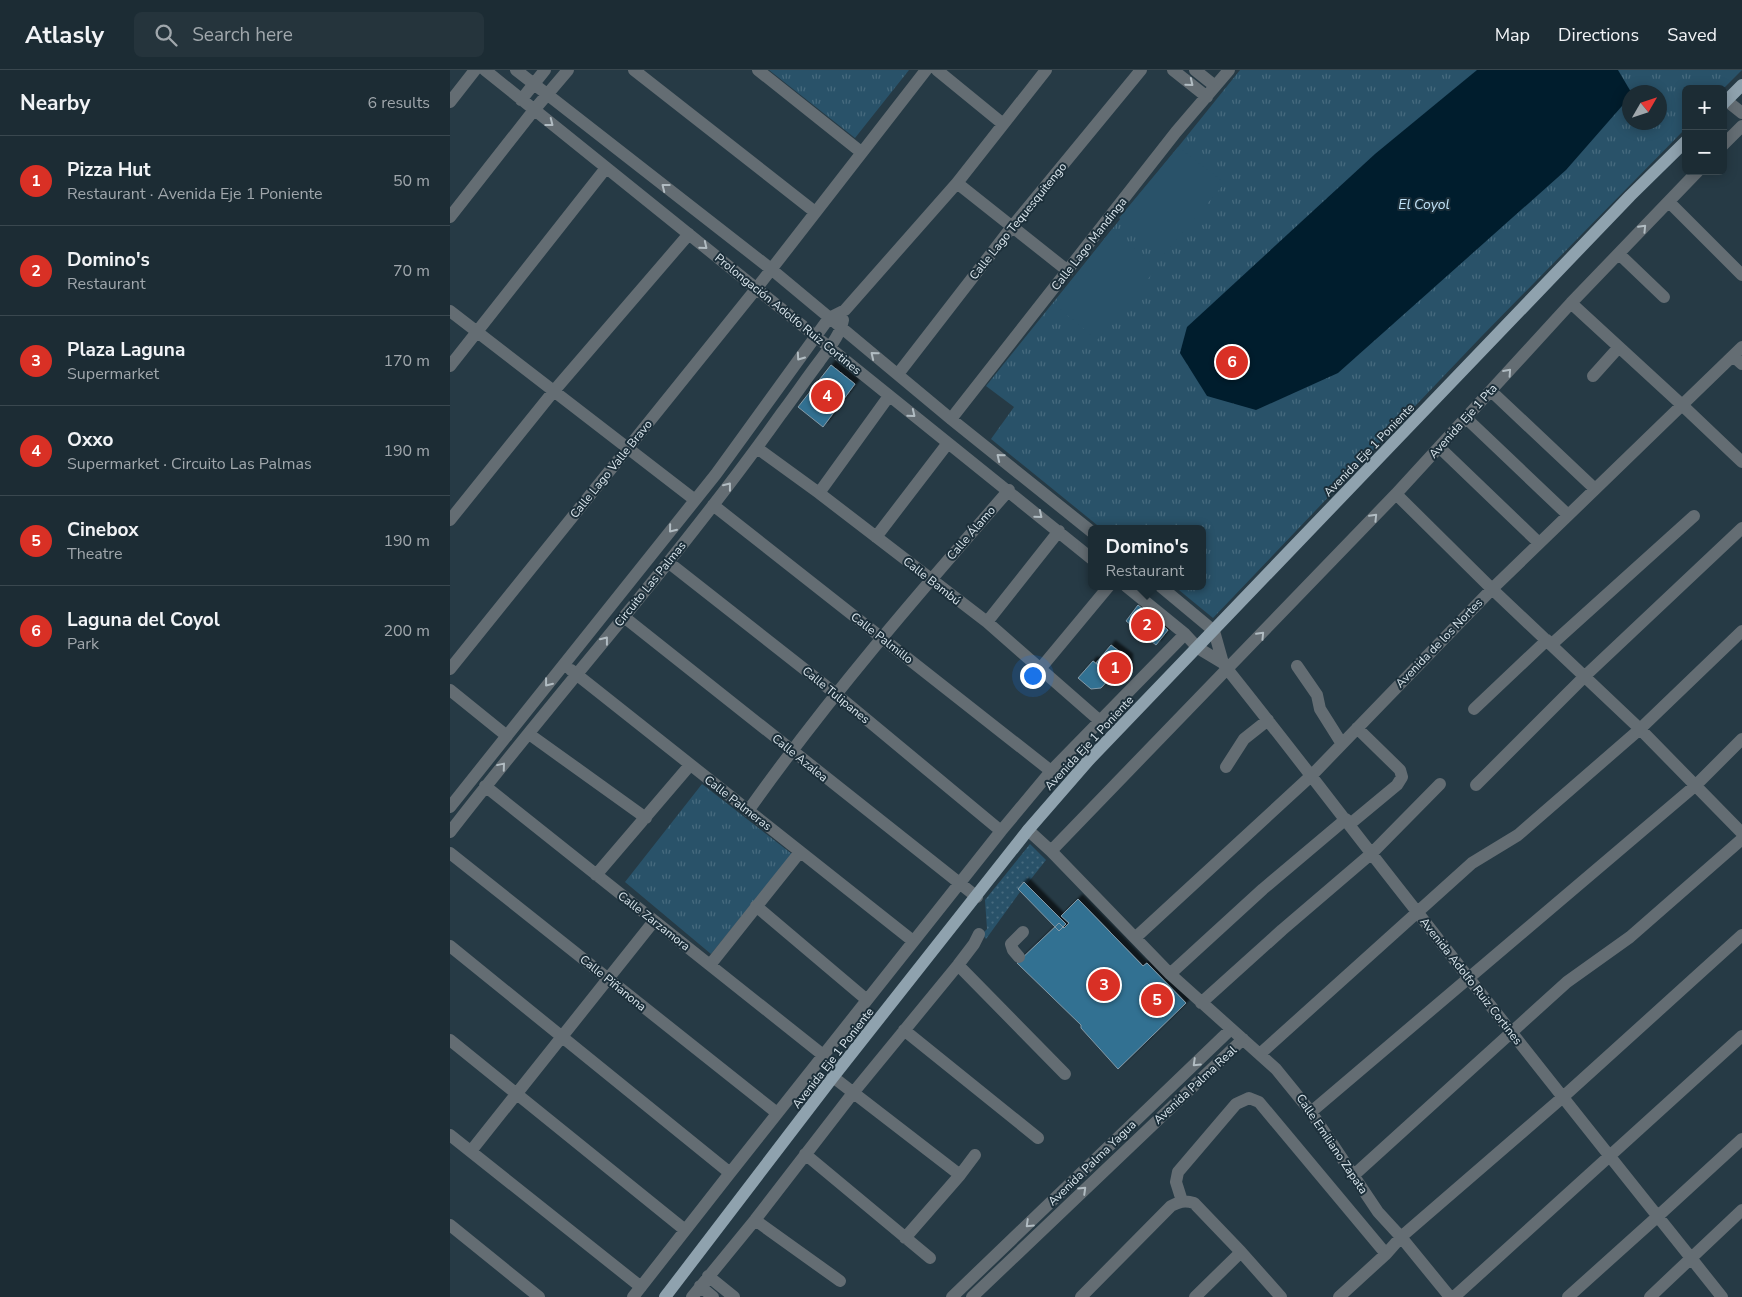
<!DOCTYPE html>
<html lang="en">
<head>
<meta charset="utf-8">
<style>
	body { margin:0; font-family:"Nunito Sans",sans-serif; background:#25343c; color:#f1f3f6 }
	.controls { position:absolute; right:15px; top:15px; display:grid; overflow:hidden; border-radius:8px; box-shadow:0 2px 12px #0003 }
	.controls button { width:45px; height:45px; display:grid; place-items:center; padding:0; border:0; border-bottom:1px solid #3a484f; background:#1c2c34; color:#f1f3f6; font:25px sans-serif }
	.compass { position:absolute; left:1172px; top:15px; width:45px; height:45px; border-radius:50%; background:#1c2c34; box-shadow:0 2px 12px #0003; rotate:51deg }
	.you { position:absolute; left:582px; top:605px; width:18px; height:18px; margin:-12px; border:4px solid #fff; border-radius:50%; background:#1a73e8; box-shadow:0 0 0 8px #1a73e833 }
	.badge { display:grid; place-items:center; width:32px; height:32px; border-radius:50%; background:#d93025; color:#fff; font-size:16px; font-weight:700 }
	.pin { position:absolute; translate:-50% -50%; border:2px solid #fff; box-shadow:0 1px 5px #0006 }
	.popup { position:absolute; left:638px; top:455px; width:118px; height:65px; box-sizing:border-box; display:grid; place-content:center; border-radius:8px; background:#1c2c34; filter:drop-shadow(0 1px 4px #0005); font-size:16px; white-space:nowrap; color:#a0a7ac }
	.popup b { font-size:19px; color:#f1f3f6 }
	.popup::after { content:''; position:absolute; left:50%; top:100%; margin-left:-10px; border:10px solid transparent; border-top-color:#1c2c34 }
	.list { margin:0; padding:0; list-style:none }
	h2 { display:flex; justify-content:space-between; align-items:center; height:65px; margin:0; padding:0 20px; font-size:21px }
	h2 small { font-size:16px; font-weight:400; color:#a0a7ac }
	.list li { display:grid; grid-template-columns:32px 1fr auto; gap:15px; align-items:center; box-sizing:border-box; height:90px; padding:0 20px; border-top:1px solid #3a484f }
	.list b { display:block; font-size:19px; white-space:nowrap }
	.list p { margin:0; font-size:16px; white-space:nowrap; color:#a0a7ac }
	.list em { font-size:16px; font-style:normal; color:#a0a7ac }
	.icon { flex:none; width:28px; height:28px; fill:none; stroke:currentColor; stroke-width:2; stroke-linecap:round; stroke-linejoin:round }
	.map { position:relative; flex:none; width:1292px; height:1227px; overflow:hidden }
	header { display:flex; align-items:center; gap:30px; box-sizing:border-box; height:70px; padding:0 25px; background:#1c2c34; border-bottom:1px solid #3a484f }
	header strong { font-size:24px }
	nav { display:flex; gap:28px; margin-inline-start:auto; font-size:18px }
	.search { width:350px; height:45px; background:#25343c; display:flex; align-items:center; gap:12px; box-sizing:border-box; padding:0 18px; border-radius:8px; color:#a0a7ac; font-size:19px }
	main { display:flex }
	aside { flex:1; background:#1c2c34 }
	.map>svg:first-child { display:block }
	.grass { fill:url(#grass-dots) }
	.park { fill:url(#park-tufts); fill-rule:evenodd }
	.pitch { fill:#295269 }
	.water { fill:#001d2d }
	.building { fill:#327192; stroke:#849aa8; filter:url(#shadow) }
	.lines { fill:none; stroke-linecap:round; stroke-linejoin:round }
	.minor { stroke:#646d73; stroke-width:12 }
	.major { stroke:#8fa2ae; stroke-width:12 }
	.oneway { stroke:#b1bcc2 }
	.labels { text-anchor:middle; stroke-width:4; stroke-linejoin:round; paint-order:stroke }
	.street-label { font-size:12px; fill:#dae6ed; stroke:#1c2f3a }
	.water-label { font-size:14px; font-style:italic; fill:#c3e5fa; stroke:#1c2f3a }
</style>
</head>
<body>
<header>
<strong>Atlasly</strong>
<div class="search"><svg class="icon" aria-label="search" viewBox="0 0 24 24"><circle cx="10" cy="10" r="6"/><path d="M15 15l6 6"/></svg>Search here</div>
<nav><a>Map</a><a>Directions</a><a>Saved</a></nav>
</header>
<main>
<aside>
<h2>Nearby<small>6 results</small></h2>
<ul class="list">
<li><span class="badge">1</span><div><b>Pizza Hut</b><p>Restaurant · Avenida Eje 1 Poniente</p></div><em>50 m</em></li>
<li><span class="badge">2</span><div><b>Domino's</b><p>Restaurant</p></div><em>70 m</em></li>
<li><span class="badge">3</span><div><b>Plaza Laguna</b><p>Supermarket</p></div><em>170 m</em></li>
<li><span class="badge">4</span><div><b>Oxxo</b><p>Supermarket · Circuito Las Palmas</p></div><em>190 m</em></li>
<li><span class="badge">5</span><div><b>Cinebox</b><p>Theatre</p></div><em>190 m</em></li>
<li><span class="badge">6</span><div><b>Laguna del Coyol</b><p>Park</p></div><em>200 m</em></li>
</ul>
</aside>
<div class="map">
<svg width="1292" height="1227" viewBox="0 0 1292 1227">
	<defs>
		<pattern id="grass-dots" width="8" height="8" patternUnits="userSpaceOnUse" patternTransform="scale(1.25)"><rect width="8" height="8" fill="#295269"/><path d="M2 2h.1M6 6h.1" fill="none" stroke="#476b7f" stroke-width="1.8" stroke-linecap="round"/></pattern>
		<pattern id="park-tufts" width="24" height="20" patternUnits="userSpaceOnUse" patternTransform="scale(1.25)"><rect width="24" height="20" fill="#295269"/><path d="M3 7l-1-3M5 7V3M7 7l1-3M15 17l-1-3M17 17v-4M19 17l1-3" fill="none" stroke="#476b7f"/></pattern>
		<filter id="shadow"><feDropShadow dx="4.5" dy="-4.5" stdDeviation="1" flood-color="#0009"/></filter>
	</defs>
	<rect width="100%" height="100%" fill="#263a45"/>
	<path class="grass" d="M580,774L596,790L577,814L574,812L568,819L570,822L536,869L532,864L537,859L535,830Z"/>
	<path class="park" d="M319,0H459L405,68Z
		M790,0H1292L1273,19H1236V58L1030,268L763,548L724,516H752V459H652L541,369L564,337L536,316ZM1180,22H1210V52H1180Z
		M252,714L342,784L261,884L175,812Z"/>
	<path class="pitch" d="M728,77L775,113L714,184L669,148Z
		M662,159L707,198L647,270L604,234Z"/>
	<path class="water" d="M1027,0H1168L1181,22L1179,28L1116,100L888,303L806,340L757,326L730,283L737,257L925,84Z"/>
	<path class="building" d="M381,295L405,314L373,357L348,337Z
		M688,535L718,560L706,575L676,551Z
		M661,575L678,588V603L671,612L646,593Z
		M643,591L662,606L651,618L641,619L628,608Z
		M574,812L616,854L609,861L568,819Z
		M628,829L693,896L697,893L736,933L668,999L631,958V955L567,893L609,853L614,858L619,853L611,846Z"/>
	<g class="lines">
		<path class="minor" d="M35,0L642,489
			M66,0L321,199L501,349L642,462
			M184,0L365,142
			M308,0L411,82
			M487,0L553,54
			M723,0L757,27
			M745,0L765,16
			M71,30L95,0
			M1277,31L1292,43
			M0,32L25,0
			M1273,75L1292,56
			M507,113L618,201
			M1219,132L1292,205
			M0,147L84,40L118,0
			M1169,184L1214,227
			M1121,233L1232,335L1292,392
			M0,241L245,430
			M1283,286L1292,294
			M0,296L156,98
			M448,304L561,158L691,0
			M1143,306L1169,277
			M1041,321L1145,419
			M1016,348L1118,445
			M501,349L726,62L779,0
			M989,377L1089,473
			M307,378L369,423L537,552L650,651
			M369,423L439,326
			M946,424L1042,519L1190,659L1292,763
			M263,435L601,701
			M0,450L103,322L239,164
			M426,467L498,373
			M218,492L386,624L551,761
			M676,516L735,564L748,578L773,593
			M710,516L764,561L773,593L778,600C842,680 904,762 968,843C1068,972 1170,1099 1272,1227
			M174,547L527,827
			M537,552L609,461
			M1102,574L1244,446
			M847,596L867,625L870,639L892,674
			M0,599L306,219L476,0
			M590,599L659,516
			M121,600L463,871
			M0,620L57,666
			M1024,639L1097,570
			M79,664L196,748
			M776,697L794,669L818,650
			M1026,715L1135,606L1292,458
			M35,716L373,985
			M0,737L266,404L379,248L395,240L507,113L596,0
			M298,741C378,628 468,524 559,420
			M900,754L947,715L952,707L950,700L907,658
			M578,760L601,781L720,904L826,999L861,1042L928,1142L951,1167L1000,1227
			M0,762C109,621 228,489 331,344C344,327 356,309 369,292C378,279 390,266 393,250
			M601,781L946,424L1121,233L1248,101
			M0,783L327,1043
			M146,805L240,695
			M306,836L417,930
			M685,868L862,705L1042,519L1292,277
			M0,876L280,1103
			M569,887L563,880L561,874L573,862
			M260,895L350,782
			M508,895L615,1004
			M720,904L813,819L896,749
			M751,933L832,860L922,783L990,714
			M454,960L588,1068
			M0,970L235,1160
			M811,983L1022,793L1068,765L1190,659L1292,561
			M383,1007L510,1105
			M861,1042L1246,715L1292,669
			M0,1065L191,1217
			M21,1081L204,851
			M355,1084L480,1188
			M904,1105L1117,912L1180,867L1292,769
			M732,1131L726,1112L728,1102L786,1034L799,1028L809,1032L936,1184
			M305,1150L390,1211
			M0,1155L89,1227
			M455,1168L510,1105L525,1085
			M258,1206L284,1227
			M250,1216L263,1227
			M183,1227L280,1103L551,761L601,701L735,564
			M242,1227L305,1150L403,1023L508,895L524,874L529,864
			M502,1227L781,959
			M522,1227L793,969
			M631,1227L721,1136C729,1132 734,1130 744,1133L791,1182L831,1227
			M745,1227L791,1182
			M889,1227L936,1184L951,1167L1113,1027L1292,865
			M1004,1227L1292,966
			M1118,1227L1207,1147L1292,1069
			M1200,1227L1292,1140"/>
		<path class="major" d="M1273,34L1292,15
			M215,1227L383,1007L578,760L638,691L1180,126L1236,71"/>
	</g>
	<defs><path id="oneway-chevron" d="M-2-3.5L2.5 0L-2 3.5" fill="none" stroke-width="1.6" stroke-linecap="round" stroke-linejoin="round" transform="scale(1.25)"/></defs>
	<g class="oneway">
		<use href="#oneway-chevron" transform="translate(740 13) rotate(39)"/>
		<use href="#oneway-chevron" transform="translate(100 53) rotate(38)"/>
		<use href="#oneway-chevron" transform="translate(215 117) rotate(-142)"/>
		<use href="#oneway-chevron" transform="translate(1193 158) rotate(-46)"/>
		<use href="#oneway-chevron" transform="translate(254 176) rotate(39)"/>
		<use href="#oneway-chevron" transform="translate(424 285) rotate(-141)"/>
		<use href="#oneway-chevron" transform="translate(350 287) rotate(125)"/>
		<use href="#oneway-chevron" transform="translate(1058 302) rotate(-48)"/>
		<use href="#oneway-chevron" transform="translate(462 344) rotate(39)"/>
		<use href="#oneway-chevron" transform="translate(550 387) rotate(-141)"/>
		<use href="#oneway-chevron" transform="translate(278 416) rotate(-52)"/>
		<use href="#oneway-chevron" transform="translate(589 445) rotate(39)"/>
		<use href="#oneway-chevron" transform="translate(924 447) rotate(-46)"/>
		<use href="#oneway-chevron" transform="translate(222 459) rotate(129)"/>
		<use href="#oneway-chevron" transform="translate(811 565) rotate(-46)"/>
		<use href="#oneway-chevron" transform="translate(155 570) rotate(-52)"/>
		<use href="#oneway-chevron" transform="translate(98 613) rotate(128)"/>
		<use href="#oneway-chevron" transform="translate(52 696) rotate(-50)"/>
		<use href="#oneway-chevron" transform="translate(746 993) rotate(136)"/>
		<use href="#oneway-chevron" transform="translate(633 1120) rotate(-44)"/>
		<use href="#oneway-chevron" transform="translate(579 1154) rotate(136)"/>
	</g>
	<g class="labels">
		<g class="street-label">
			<text transform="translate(568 151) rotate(-51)" y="4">Calle Lago Tequesquitengo</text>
			<text transform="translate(639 174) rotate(-52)" y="4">Calle Lago Mandinga</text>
			<text transform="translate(338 244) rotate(39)" y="4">Prolongación Adolfo Ruiz Cortines</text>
			<text transform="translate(1013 351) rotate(-48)" y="4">Avenida Eje 1 Pta</text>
			<text transform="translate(919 380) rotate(-46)" y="4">Avenida Eje 1 Poniente</text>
			<text transform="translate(161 399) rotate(-51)" y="4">Calle Lago Valle Bravo</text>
			<text transform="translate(521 463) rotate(-49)" y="4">Calle Álamo</text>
			<text transform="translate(482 511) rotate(38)" y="4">Calle Bambú</text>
			<text transform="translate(200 514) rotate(-51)" y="4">Circuito Las Palmas</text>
			<text transform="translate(432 568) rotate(38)" y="4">Calle Palmillo</text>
			<text transform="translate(989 573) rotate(-46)" y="4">Avenida de los Nortes</text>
			<text transform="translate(386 625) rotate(39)" y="4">Calle Tulipanes</text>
			<text transform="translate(639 673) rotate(-47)" y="4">Avenida Eje 1 Poniente</text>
			<text transform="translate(350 688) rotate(39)" y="4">Calle Azalea</text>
			<text transform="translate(288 733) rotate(38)" y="4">Calle Palmeras</text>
			<text transform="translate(204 851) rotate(38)" y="4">Calle Zarzamora</text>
			<text transform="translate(1021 911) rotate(52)" y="4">Avenida Adolfo Ruiz Cortines</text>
			<text transform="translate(163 913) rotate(39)" y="4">Calle Piñanona</text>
			<text transform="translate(383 988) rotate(-52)" y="4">Avenida Eje 1 Poniente</text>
			<text transform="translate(745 1015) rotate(-43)" y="4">Avenida Palma Real</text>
			<text transform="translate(882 1074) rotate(56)" y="4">Calle Emiliano Zapata</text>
			<text transform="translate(642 1093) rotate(-44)" y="4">Avenida Palma Yagua</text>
		</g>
		<g class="water-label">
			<text x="974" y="139">El Coyol</text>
		</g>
	</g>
</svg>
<div class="controls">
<button>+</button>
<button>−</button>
</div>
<svg class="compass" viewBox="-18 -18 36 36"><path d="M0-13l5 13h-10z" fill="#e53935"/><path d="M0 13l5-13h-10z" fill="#a0a7ac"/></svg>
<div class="you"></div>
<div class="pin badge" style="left:665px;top:598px">1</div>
<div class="pin badge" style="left:697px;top:555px">2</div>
<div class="popup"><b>Domino's</b>Restaurant</div>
<div class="pin badge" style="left:654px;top:915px">3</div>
<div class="pin badge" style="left:377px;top:326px">4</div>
<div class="pin badge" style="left:707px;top:930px">5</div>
<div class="pin badge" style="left:782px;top:292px">6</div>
</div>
</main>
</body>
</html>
